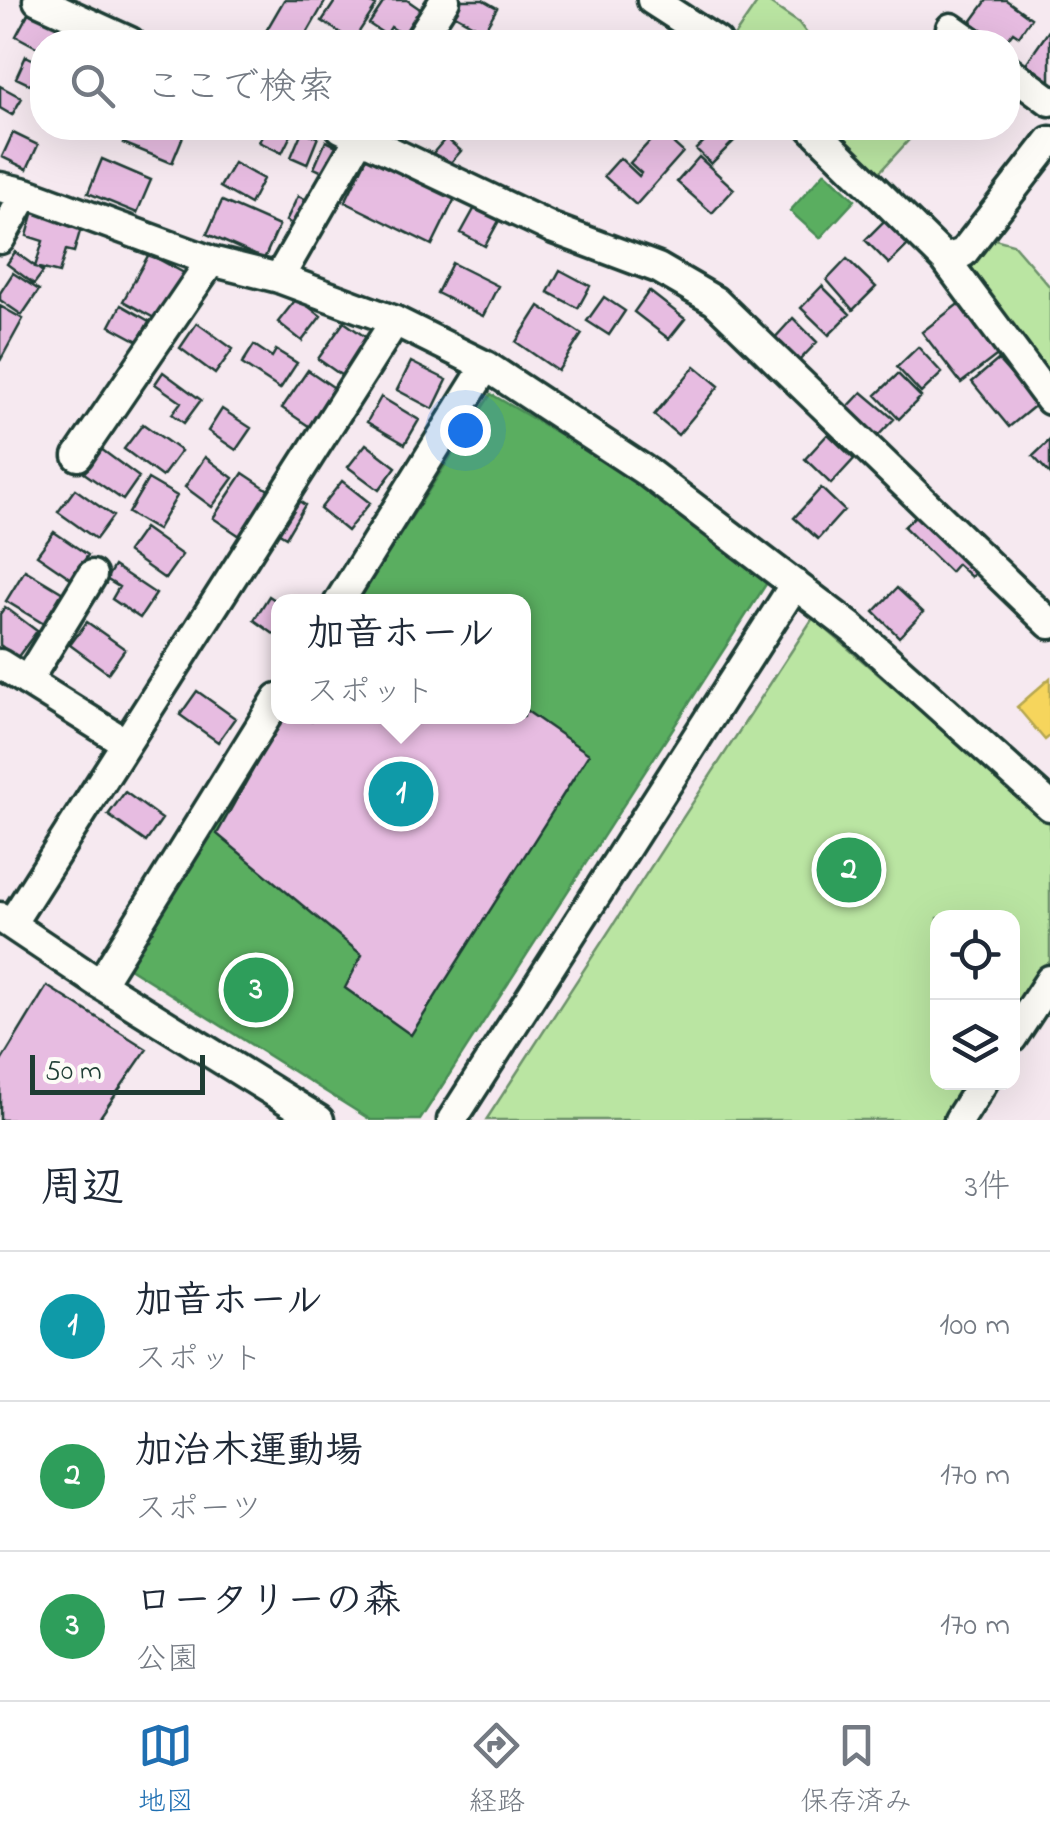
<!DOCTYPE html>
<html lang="ja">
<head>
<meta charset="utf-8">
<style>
	body { margin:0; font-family:"Indie Flower","Klee One",sans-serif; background:#f6f6f7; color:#1f2937 }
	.controls { position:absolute; right:30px; bottom:30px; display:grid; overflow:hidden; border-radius:20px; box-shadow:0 10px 40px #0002 }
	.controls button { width:90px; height:90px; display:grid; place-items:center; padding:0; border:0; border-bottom:2px solid #e0e1e3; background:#fff; color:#1f2937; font:50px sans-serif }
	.scale { position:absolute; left:30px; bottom:25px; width:175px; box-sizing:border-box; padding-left:10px; border:5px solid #1f3d34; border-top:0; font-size:28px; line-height:35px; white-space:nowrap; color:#1f3d34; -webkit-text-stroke:8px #fdfcf7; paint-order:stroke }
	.you { position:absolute; left:465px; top:430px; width:35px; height:35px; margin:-25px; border:8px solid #fff; border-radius:50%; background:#1a73e8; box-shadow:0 0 0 15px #1a73e833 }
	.badge { display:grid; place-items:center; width:65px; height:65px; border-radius:50%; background:#1f6fb2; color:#fff; font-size:32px; font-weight:700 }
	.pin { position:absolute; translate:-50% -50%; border:5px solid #fff; box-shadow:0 2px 10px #0006 }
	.popup { position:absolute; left:271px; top:594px; width:260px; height:130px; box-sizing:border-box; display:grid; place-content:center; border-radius:20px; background:#fff; filter:drop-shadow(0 2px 8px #0005); font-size:32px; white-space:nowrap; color:#747a83 }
	.popup b { font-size:38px; color:#1f2937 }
	.popup::after { content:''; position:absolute; left:50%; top:100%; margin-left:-20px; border:20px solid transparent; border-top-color:#fff }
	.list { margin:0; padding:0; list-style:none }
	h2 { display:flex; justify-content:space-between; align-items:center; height:130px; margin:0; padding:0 40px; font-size:42px }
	h2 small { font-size:32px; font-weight:400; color:#747a83 }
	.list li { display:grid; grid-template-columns:65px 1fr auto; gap:30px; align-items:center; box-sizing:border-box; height:150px; padding:0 40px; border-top:2px solid #e0e1e3 }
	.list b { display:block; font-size:38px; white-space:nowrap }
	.list p { margin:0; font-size:32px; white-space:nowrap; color:#747a83 }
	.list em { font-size:32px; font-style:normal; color:#747a83 }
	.icon { flex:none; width:55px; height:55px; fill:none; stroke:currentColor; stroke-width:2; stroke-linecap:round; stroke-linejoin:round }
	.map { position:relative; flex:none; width:1050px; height:1120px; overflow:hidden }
	.search { position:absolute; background:#fff; box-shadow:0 10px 40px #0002; left:30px; right:30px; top:30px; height:110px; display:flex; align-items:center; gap:25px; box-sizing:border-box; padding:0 35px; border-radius:40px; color:#747a83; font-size:38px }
	.sheet { height:580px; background:#fff }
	nav { display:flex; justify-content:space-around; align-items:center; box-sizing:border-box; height:140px; border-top:2px solid #e0e1e3; background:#fff; font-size:28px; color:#747a83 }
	nav a { display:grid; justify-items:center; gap:5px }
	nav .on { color:#1f6fb2 }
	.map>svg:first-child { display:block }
	.green { fill:#bae5a2; stroke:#6c916b; stroke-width:2.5 }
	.homes { fill:#f6d55c; stroke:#b6a750; stroke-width:2.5 }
	.public { fill:#5aae61; stroke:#488c54; stroke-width:2.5 }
	.building { fill:#e7bce1; stroke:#1f3d34; stroke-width:2.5 }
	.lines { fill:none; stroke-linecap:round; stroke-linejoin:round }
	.minor-casing { stroke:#1f3d34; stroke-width:35 }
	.minor { stroke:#fdfcf7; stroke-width:28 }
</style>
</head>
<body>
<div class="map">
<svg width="1050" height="1120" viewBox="0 0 1050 1120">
	<rect width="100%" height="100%" fill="#f6e9f0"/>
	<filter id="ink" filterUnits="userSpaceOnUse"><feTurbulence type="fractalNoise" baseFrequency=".01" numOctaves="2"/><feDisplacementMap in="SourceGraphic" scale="20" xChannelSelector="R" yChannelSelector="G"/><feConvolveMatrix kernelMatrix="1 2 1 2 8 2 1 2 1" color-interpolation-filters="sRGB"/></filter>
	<g filter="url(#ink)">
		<path class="green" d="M759,0H765L799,23L813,42H730Z
			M823,128H914L918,130L876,176Z
			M991,238L1013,244L1050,287V391L966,265Z
			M813,618L1050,823V961L1013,1018L1012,918H938V1082L971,1083L946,1120H486Z"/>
		<path class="homes" d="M1050,678V736L1045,740L1017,707Z"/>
		<path class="public" d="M825,172L855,200L820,238L790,211Z
			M491,394L631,476L770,578L420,1120H371L123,964L283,716H524V602H357Z"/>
		<path class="building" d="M284,0H326L302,42H285L266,31Z
			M336,0H366L376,6L353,41L322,21Z
			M385,0H407L423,11L406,37L391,27L386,35L369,24Z
			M457,0H483L497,8L484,31L450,12Z
			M987,0H1006L1031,18L1019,36L1013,32L1005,42H1000L971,22Z
			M30,10L69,31L63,42H42V50L16,36Z
			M1050,29V82L1025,65Z
			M26,56L42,64L35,87L16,78Z
			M0,86L22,98L12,115L0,108Z
			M129,128H182L186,129L172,163L123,143Z
			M266,128L294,129L282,153L259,142Z
			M662,128H688L674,144L683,152L636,205L604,176L620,158L639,176L641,173L630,163Z
			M718,128H731L739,136L711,164L696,149Z
			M302,131L318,137L307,164L291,157Z
			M13,133L38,145L27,169L2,157Z
			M446,138L461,151L448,166L433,153Z
			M326,141L343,149L331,176L314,168Z
			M371,149L458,192L432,245L345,202Z
			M699,157L734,189L712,213L677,182Z
			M102,159L151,180L137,213L88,193Z
			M234,163L263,179L250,204L220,187Z
			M298,196L314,203L303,229L286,221Z
			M222,201L279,226L264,259L207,234Z
			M477,204L501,217L485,246L461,233Z
			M35,207L83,221L74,252L66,250L59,273L35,267L43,241L27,236Z
			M886,219L910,243L889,264L865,240Z
			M15,252L43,272L34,284L7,264Z
			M149,254L184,273L158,320L123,301Z
			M847,259L876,287L853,310L827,280Z
			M452,263L498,286L483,316L437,293Z
			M560,270L590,286L578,308L548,292Z
			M13,273L39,290L22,315L0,300V293Z
			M822,286L850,314L829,335L801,308Z
			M649,291L685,319L669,339L634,312Z
			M604,297L625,311L609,335L587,321Z
			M297,298L321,316L302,341L278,322Z
			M961,302L1000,353L961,383L922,332Z
			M121,305L149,321L138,341L110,326Z
			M0,306L23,319L0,361Z
			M539,306L582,334L558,371L516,342Z
			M793,318L817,342L797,363L773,340Z
			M344,322L374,343L348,380L318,359Z
			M197,323L233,349L215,374L180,348Z
			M254,345L272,357L276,350L297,363L280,389L242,364Z
			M918,347L942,373L921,393L897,367Z
			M998,360L1037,404L1009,427L972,382Z
			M411,362L447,380L433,409L397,390Z
			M695,366L719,386L678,435L654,415Z
			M308,370L339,391L313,429L282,408Z
			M163,372L201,400L184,423L172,414L181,402L155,384Z
			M898,374L921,397L899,419L876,395Z
			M862,392L894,419L874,440L844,411Z
			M381,397L419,420L405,444L367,422Z
			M222,409L251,428L236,450L208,431Z
			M143,424L181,451L162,477L124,449Z
			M828,434L854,459L831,484L805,459Z
			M1050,440V474L1033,456Z
			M366,444L396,467L379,490L348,467Z
			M101,449L139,477L123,500L84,473Z
			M205,457L233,478L212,507L185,487Z
			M243,473L270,491L240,536L213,518Z
			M148,479L177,496L157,530L128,513Z
			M342,481L370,503L347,531L320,509Z
			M821,488L844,510L818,539L794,518Z
			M75,489L113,516L96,539L58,512Z
			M296,499L305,505L286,537L276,531Z
			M921,510L980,567L971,577L957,564L950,572L904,527Z
			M144,528L182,555L165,579L127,552Z
			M54,532L88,555L72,579L37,555Z
			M114,566L156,594L140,618L112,599L119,587L106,579Z
			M25,570L63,593L44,624L6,601Z
			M897,588L923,612L899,637L874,612Z
			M269,596L278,602V637L254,620Z
			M5,607L37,631L17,658L0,645V614Z
			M87,622L125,649L108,673L70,645Z
			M197,691L235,718L218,742L180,715Z
			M524,709L589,754L411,1035L345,988L362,955L217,834L283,716L312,721L315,716H524Z
			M125,792L162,819L146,842L108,815Z
			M47,986L147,1049L98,1120H0V1063Z"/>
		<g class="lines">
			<g class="minor-casing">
				<path id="minor" d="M38,0L130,42
					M652,0L717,42
					M951,28L971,42
					M418,42L445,0
					M1008,70L1050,101
					M341,128L554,229L658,268L715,301L1050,624
					M812,128L945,259L1050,400
					M0,187L26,193L211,261L279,278L395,321L486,366L647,472L853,629L1050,806
					M0,239L26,193
					M945,259L963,253L1050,141
					M279,278L365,128
					M78,456L211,261
					M339,602L486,366
					M0,664L126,743
					M27,681L92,575
					M0,917L100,984L319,1120
					M11,924L395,321
					M100,984L278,698
					M1012,1038L1050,980
					M452,1120L795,584
					M959,1120L983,1082"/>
			</g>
			<use href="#minor" class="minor"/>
		</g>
	</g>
</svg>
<div class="controls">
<button><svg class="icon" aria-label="locate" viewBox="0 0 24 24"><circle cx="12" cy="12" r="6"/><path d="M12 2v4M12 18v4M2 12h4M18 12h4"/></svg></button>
<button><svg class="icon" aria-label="layers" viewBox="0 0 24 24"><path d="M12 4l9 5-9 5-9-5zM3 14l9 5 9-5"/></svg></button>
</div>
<div class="scale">50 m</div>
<div class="you"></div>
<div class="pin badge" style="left:401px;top:794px;background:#0f9aa8">1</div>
<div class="popup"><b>加音ホール</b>スポット</div>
<div class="pin badge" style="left:849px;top:870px;background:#2e9e5b">2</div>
<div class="pin badge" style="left:256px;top:990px;background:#2e9e5b">3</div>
<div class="search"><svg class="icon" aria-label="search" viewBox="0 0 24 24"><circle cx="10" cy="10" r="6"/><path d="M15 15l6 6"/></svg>ここで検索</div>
</div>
<section class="sheet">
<h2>周辺<small>3件</small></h2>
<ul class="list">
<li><span class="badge" style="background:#0f9aa8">1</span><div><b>加音ホール</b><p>スポット</p></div><em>100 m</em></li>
<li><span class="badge" style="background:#2e9e5b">2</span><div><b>加治木運動場</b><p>スポーツ</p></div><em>170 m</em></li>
<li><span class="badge" style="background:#2e9e5b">3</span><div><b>ロータリーの森</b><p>公園</p></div><em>170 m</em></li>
</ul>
</section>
<nav>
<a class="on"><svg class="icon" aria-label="map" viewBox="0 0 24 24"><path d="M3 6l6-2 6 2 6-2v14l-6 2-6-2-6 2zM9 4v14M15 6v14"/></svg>地図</a>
<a><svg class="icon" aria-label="directions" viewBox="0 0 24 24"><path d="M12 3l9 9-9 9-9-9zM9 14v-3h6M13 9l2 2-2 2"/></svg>経路</a>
<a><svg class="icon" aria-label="saved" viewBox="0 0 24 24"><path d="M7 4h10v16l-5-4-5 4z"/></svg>保存済み</a>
</nav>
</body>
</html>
